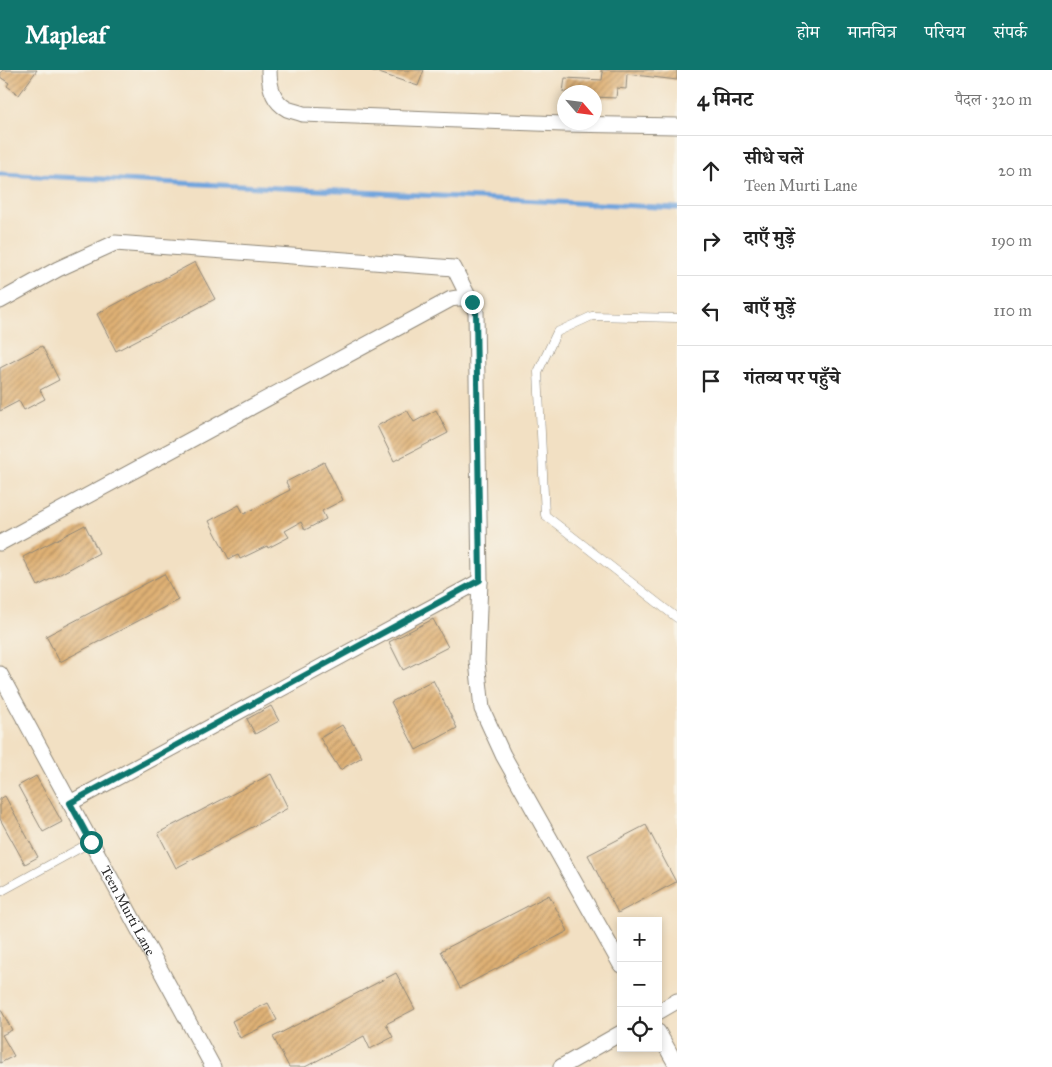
<!DOCTYPE html>
<html lang="hi">
<head>
<meta charset="utf-8">
<style>
	body { margin:0; font-family:"IM FELL Great Primer","Noto Serif Devanagari",serif; background:#f6f6f6; color:#222 }
	.controls { position:absolute; right:15px; bottom:15px; display:grid; overflow:hidden; border-radius:0px; box-shadow:0 2px 8px #0003 }
	.controls button { width:45px; height:45px; display:grid; place-items:center; padding:0; border:0; border-bottom:1px solid #e0e0e0; background:#fff; color:#222; font:25px sans-serif }
	.compass { position:absolute; left:557px; top:15px; width:45px; height:45px; border-radius:50%; background:#fff; box-shadow:0 2px 8px #0003; rotate:118deg }
	.stop { position:absolute; width:15px; height:15px; margin:-11px; border:4px solid #0f766e; border-radius:50%; background:#fff }
	.stop.end { background:#0f766e; border-color:#fff; box-shadow:0 1px 5px #0008 }
	.list { margin:0; padding:0; list-style:none }
	h2 { display:flex; justify-content:space-between; align-items:center; height:65px; margin:0; padding:0 20px; font-size:21px }
	h2 small { font-size:16px; font-weight:400; color:#767676 }
	.list li { display:grid; grid-template-columns:32px 1fr auto; gap:15px; align-items:center; box-sizing:border-box; height:70px; padding:0 20px; border-top:1px solid #e0e0e0 }
	.list b { display:block; font-size:19px; white-space:nowrap }
	.list p { margin:0; font-size:16px; white-space:nowrap; color:#767676 }
	.list em { font-size:16px; font-style:normal; color:#767676 }
	.icon { flex:none; width:28px; height:28px; fill:none; stroke:currentColor; stroke-width:2; stroke-linecap:round; stroke-linejoin:round }
	.map { position:relative; flex:none; width:677px; height:997px; overflow:hidden }
	header { display:flex; align-items:center; gap:30px; box-sizing:border-box; height:70px; padding:0 25px; background:#0f766e; color:#fff }
	header strong { font-size:24px }
	nav { display:flex; gap:28px; margin-inline-start:auto; font-size:18px }
	main { display:flex }
	aside { flex:1; background:#fff }
	.map>svg:first-child { display:block }
	.lines { fill:none; stroke-linecap:round; stroke-linejoin:round }
	.stream { stroke:#71a4dd; stroke-width:5 }
	.building { fill:url(#building-hatch) }
	.service-casing { stroke:#8e8677; stroke-width:9 }
	.minor-casing { stroke:#8e8677; stroke-width:17 }
	.service { stroke:#fff; stroke-width:8 }
	.minor { stroke:#fff; stroke-width:15 }
	.route { stroke:#0f766e; stroke-width:6 }
	.labels { text-anchor:middle; stroke-width:4; stroke-linejoin:round; paint-order:stroke }
	.street-label { font-size:14px; fill:#2b2b2b; stroke:#f7f3e8 }
</style>
</head>
<body>
<header>
<strong>Mapleaf</strong>
<nav><a>होम</a><a>मानचित्र</a><a>परिचय</a><a>संपर्क</a></nav>
</header>
<main>
<div class="map">
<svg width="677" height="997" viewBox="0 0 677 997">
	<defs>
		<pattern id="building-hatch" width="6" height="6" patternUnits="userSpaceOnUse" patternTransform="scale(1.25)"><rect width="6" height="6" fill="#dfb175"/><path d="M-1 1l2-2M0 6l6-6M5 7l2-2" fill="none" stroke="#b59060"/></pattern>
	</defs>
	<rect width="100%" height="100%" fill="#f7f3e8"/>
	<filter id="ink" filterUnits="userSpaceOnUse"><feTurbulence type="fractalNoise" baseFrequency=".02" numOctaves="2"/><feDisplacementMap in="SourceGraphic" scale="10" xChannelSelector="R" yChannelSelector="G"/><feConvolveMatrix kernelMatrix="1 2 1 2 8 2 1 2 1" color-interpolation-filters="sRGB"/></filter>
	<filter id="wash" filterUnits="userSpaceOnUse"><feTurbulence type="fractalNoise" baseFrequency=".0096" numOctaves="4" result="noise"/><feDisplacementMap in="SourceGraphic" scale="20" xChannelSelector="R" yChannelSelector="G"/><feGaussianBlur stdDeviation="1.12" result="paint"/><feColorMatrix in="noise" values="0 0 0 0 0 0 0 0 0 0 0 0 0 0 0 0 0 1.4 0 .05"/><feComposite in="paint" operator="in"/></filter>
	<g filter="url(#wash)">
		<rect width="100%" height="100%" fill="#f2e0c3"/>
		<g class="lines">
			<path class="stream" d="M0,104L677,138"/>
		</g>
		<g id="blocks">
			<path class="building" d="M3,0H37L19,25L7,16L9,13L0,7V4Z
				M370,0H424L418,16Z
				M601,0H677V10L627,4L626,19L617,18L616,28L594,27V22H563L565,8L602,10L603,2H601Z
				M195,192L215,229L116,281L97,244Z
				M42,276L59,310L40,320L45,329L24,340L19,331L0,341V298Z
				M407,340L414,352L436,340L448,363L394,391L377,356Z
				M324,392L343,430L322,441L326,449L305,460L301,452L285,461L289,467L268,478L267,476L240,489L238,485L229,489L209,451L239,435L244,444L290,420L286,412Z
				M85,455L99,483L38,516L23,487Z
				M164,504L178,530L60,592L46,566Z
				M433,549L448,577L403,600L389,572Z
				M433,610L457,658L416,680L391,632Z
				M271,636L279,651L255,664L247,649Z
				M342,655L362,687L340,700L320,668Z
				M271,704L288,738L176,798L158,763Z
				M36,706L62,752L43,762L18,716Z
				M5,726L38,787L25,794L0,749V729Z
				M646,755L676,812L618,843L588,785Z
				M549,825L568,861L460,918L441,881Z
				M396,903L415,939L386,954L393,967L370,979L364,966L305,997H289L273,967Z
				M268,933L277,950L240,968L232,951Z
				M0,938L12,960L2,965L14,986L0,993Z"/>
		</g>
	</g>
	<g filter="url(#ink)">
		<use href="#blocks" fill-opacity="0" stroke="#8e8677" stroke-width="1"/>
		<g class="lines">
			<g class="service-casing">
				<path id="service" d="M677,248L592,246L557,262L538,302L545,445L677,548
					M0,822L91,772"/>
			</g>
			<g class="minor-casing">
				<g id="minor">
					<path d="M269,0C269,15 272,31 287,39C292,41 298,42 303,44L563,54L677,56"/>
					<path d="M0,231L58,199L115,173L454,198L471,232"/>
					<path d="M0,473L451,229C466,226 470,229 476,242L480,511L477,591L482,639L503,685L621,895"/>
					<path id="s1" d="M0,604L213,997"/>
					<path d="M70,733L480,511"/>
					<path d="M658,942L677,931"/>
					<path d="M658,962L677,996"/>
					<path d="M561,997L621,963"/>
				</g>
			</g>
			<use href="#service" class="service"/>
			<use href="#minor" class="minor"/>
		</g>
	</g>
	<g class="lines" filter="url(#ink)">
		<path class="route" d="M91,772L70,733L480,510L476,242L472,232"/>
	</g>
	<g class="labels">
		<g class="street-label">
			<text dy="5" stroke="none"><textPath href="#s1" startOffset="269">Teen Murti Lane</textPath></text>
		</g>
	</g>
</svg>
<div class="controls">
<button>+</button>
<button>−</button>
<button><svg class="icon" aria-label="locate" viewBox="0 0 24 24"><circle cx="12" cy="12" r="6"/><path d="M12 2v4M12 18v4M2 12h4M18 12h4"/></svg></button>
</div>
<svg class="compass" viewBox="-18 -18 36 36"><path d="M0-13l5 13h-10z" fill="#e53935"/><path d="M0 13l5-13h-10z" fill="#767676"/></svg>
<div class="stop" style="left:91px;top:772px"></div>
<div class="stop end" style="left:472px;top:232px"></div>
</div>
<aside>
<h2>4 मिनट<small>पैदल · 320 m</small></h2>
<ul class="list">
<li><svg class="icon" aria-label="ahead" viewBox="0 0 24 24"><path d="M12 20V5M6 11l6-6 6 6"/></svg><div><b>सीधे चलें</b><p>Teen Murti Lane</p></div><em>20 m</em></li>
<li><svg class="icon" aria-label="right" viewBox="0 0 24 24"><path d="M7 20v-9h11M14 6l5 5-5 5"/></svg><div><b>दाएँ मुड़ें</b></div><em>190 m</em></li>
<li><svg class="icon" aria-label="left" viewBox="0 0 24 24"><path d="M17 20v-9H6M10 6l-5 5 5 5"/></svg><div><b>बाएँ मुड़ें</b></div><em>110 m</em></li>
<li><svg class="icon" aria-label="arrive" viewBox="0 0 24 24"><path d="M6 21V4h12l-3 4 3 4H6"/></svg><div><b>गंतव्य पर पहुँचे</b></div></li>
</ul>
</aside>
</main>
</body>
</html>
